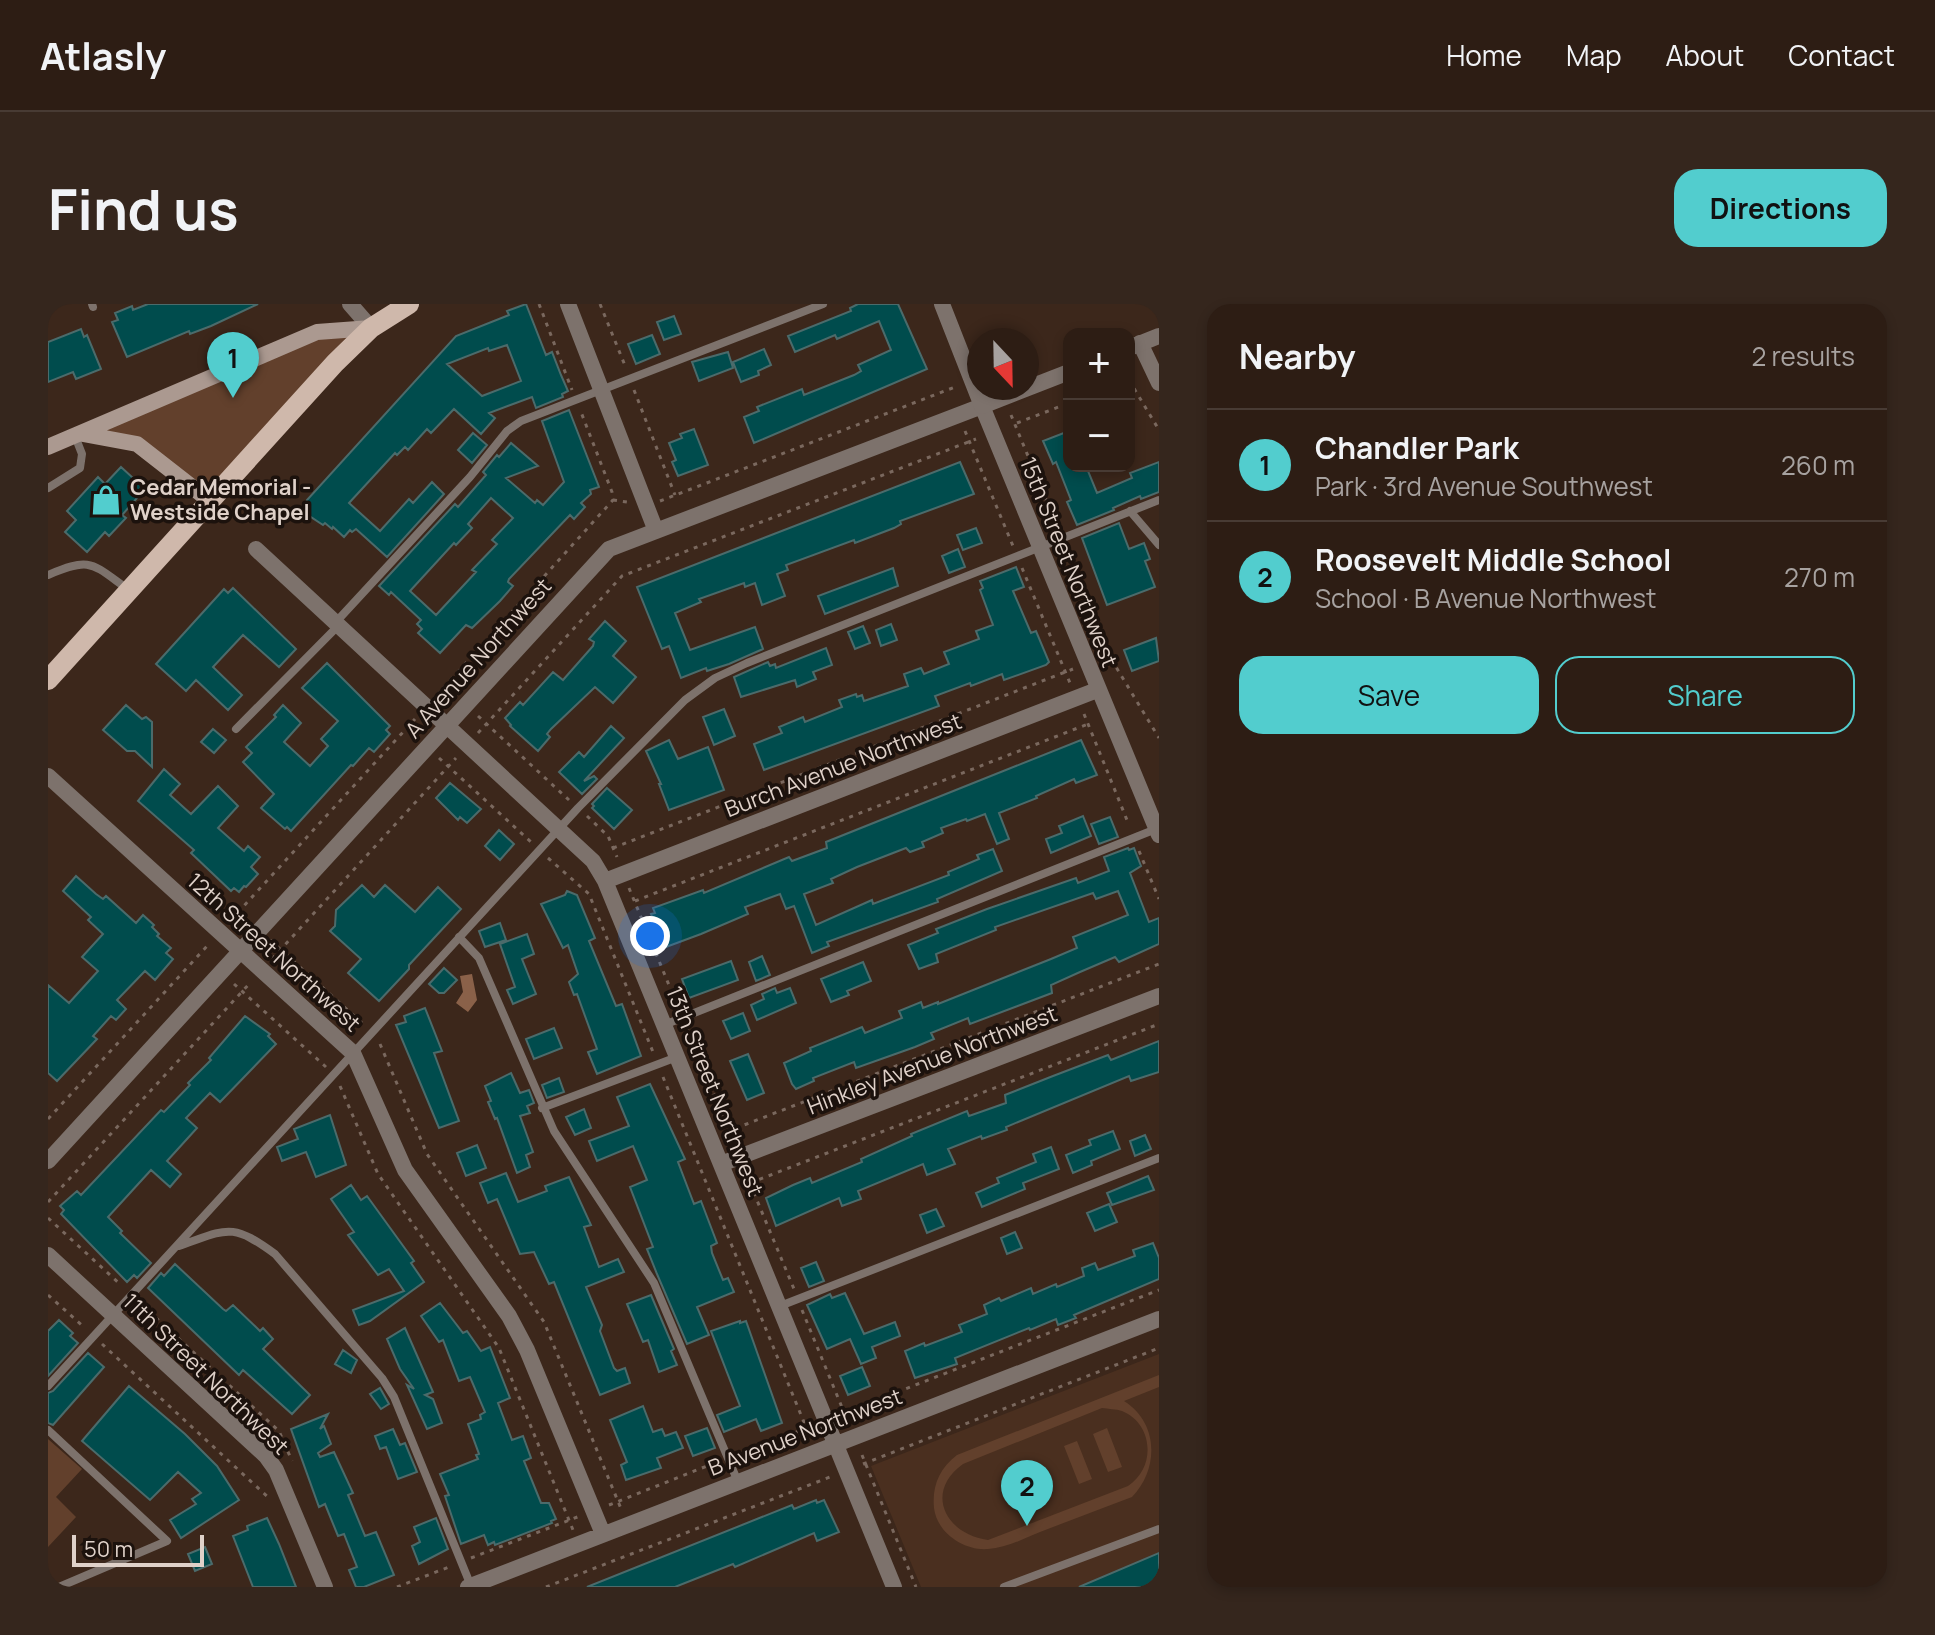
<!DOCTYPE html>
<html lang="en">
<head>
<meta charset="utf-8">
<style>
	body { margin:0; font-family:Manrope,sans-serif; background:#35261d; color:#f1f3f6 }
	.controls { position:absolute; right:24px; top:24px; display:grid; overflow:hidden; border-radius:16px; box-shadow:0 4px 12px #0003 }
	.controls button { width:72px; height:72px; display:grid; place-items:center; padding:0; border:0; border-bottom:2px solid #483b34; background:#2d1d14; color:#f1f3f6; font:40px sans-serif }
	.compass { position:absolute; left:919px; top:24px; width:72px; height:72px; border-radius:50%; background:#2d1d14; box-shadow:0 4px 12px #0003; rotate:158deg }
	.scale { position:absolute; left:24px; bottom:20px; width:132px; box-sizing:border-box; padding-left:8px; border:4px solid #dfd1c9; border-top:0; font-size:22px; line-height:28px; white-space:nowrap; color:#dfd1c9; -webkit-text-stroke:6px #1c120d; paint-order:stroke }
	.you { position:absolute; left:602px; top:632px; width:28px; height:28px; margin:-20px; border:6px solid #fff; border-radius:50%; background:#1a73e8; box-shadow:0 0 0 12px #1a73e833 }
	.badge { display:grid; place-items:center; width:52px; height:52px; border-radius:50%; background:#52cdce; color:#111; font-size:26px; font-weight:700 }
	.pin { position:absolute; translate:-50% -66px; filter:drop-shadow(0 2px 4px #0008) }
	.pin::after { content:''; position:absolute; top:42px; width:28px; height:24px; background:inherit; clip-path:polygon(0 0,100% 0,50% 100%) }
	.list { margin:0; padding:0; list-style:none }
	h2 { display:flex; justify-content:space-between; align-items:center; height:104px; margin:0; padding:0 32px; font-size:34px }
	h2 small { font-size:26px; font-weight:400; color:#a7a2a0 }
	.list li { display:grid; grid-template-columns:52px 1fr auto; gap:24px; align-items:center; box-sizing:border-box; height:112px; padding:0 32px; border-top:2px solid #483b34 }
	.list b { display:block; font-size:30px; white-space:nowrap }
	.list p { margin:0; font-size:26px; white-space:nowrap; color:#a7a2a0 }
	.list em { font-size:26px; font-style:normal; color:#a7a2a0 }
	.actions { display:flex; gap:16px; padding:24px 32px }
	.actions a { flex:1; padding:18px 0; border:2px solid #52cdce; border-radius:24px; text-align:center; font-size:28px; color:#52cdce }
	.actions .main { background:#52cdce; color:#111 }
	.map { position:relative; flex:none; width:1111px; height:1283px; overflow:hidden; border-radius:24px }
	header { display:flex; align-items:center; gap:48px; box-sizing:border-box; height:112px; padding:0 40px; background:#2d1d14; border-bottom:2px solid #483b34 }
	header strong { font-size:38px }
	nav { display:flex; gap:44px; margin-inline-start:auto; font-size:28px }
	.intro { display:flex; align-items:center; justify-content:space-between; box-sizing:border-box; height:192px; padding:0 48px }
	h1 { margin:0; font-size:56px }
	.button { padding:20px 36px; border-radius:24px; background:#52cdce; color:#111; font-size:28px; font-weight:700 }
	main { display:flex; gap:48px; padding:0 48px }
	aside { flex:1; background:#2d1d14; border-radius:24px; box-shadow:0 4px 12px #0003 }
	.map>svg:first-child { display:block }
	.built { fill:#4a2f1f }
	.green { fill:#62402c; fill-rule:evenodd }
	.water { fill:#8a6149 }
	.building { fill:#004c4d; stroke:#4b6b6b; stroke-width:2; fill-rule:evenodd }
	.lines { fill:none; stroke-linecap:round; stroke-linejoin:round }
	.path { stroke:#7a685e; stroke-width:3; stroke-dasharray:4 6; stroke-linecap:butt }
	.service { stroke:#7d726c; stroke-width:8 }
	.minor { stroke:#7d726c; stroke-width:16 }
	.tertiary { stroke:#7d726c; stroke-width:16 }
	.secondary { stroke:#ab9990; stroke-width:16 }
	.primary { stroke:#cfb8ab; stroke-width:20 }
	.labels { text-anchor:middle; stroke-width:7; stroke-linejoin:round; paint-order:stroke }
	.poi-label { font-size:22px; font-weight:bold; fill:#dfd1c9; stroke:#1c120d; text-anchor:start }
	.street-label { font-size:22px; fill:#dfd1c9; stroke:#1c120d }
</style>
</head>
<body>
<header>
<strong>Atlasly</strong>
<nav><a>Home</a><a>Map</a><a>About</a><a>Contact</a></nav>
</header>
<div class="intro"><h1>Find us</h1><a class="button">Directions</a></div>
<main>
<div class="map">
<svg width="1111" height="1283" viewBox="0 0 1111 1283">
	<rect width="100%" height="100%" fill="#3c271b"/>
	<path class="built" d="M1111,1050V1283H873L823,1162Z"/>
	<path class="green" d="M323,24L162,197L89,140L33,129L269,28Z
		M1111,1071V1083L1076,1097C1111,1119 1111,1165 1084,1193C1053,1205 1023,1216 992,1228C975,1235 958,1244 940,1245C916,1247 889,1229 886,1204C884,1182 891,1165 909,1151ZM1054,1104C1060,1105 1068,1105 1074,1107C1106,1120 1108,1164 1080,1182L940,1236C897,1230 876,1188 915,1160Z
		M1059,1124L1074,1163L1060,1168L1045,1130Z
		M0,1135L34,1165L8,1193L28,1213L0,1243Z
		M1029,1137L1044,1175L1031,1180L1016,1142Z"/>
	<path class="water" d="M424,670L429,696L420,708L408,699L415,688L412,672Z"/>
	<path class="building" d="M100,0H210L163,22L142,30L141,27L79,53L64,18L70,16L67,9L84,2L85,6Z
		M478,0L498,51L504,48L513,71L520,87L514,90L515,93L488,104L484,93L441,109L447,114L433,130L406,105L383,129L379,125L360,146L357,143L349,151L347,149L301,199L332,227L361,195L365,199L384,178L396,190L339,253L308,225L304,228L302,226L296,233L285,223L284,225L277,219L275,221L260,211L257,202L259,196L408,32L461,11L459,7ZM459,41L473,77L434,92L399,60L440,44L441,47Z
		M810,0H850L879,65L706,139L696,113L711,107L709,103L754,85L756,91L806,71L813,67L810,61L843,46L831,17L789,35L787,31L747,48L740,32L803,7L802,4Z
		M626,12L633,30L616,36L609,18Z
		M33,25L36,33L39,31L53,65L28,75L25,68L0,78V38Z
		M604,31L612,50L588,60L580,40Z
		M716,45L723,61L710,67L711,71L693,78L685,58Z
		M680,48L685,64L651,77L644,58Z
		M521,106L551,183L542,186L543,190L533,199L537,203L526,215L522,211L461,275L460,278L465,282L452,297L424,324L418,321L392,349L370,329L374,325L369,320L373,316L343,288L341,291L331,282L407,200L410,203L438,171L435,168L449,151L451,153L463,139L490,162L458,174L487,199L489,196L495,201L516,178L494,117ZM443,194L465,214L444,236L449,240L424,266L428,268L388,311L362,287L406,239L408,241L424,224L420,220Z
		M646,125L660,161L630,172L624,158L628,156L621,139L634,134L632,130Z
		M1021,127V162H1038L1049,189L1084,174L1082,169L1111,158V188L1093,195L1092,192L1065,204L1066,206L1029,221L1019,198L1023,196L1008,158L1005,160L995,137Z
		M425,129L439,141L424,159L410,146Z
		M912,158L926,190L852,217L853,220L846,224L807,239L806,236L738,261L740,266L729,270L737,292L714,301L707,279L697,283L696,279L651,295L653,298L627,309L642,346L707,323L715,345L681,360L659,367L658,364L633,374L621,342L614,345L589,283Z
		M73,163L97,185L74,211L78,214L61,232L57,228L39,248L17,228L28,216L19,207L50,173L57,180Z
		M1071,219L1081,245L1096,239L1102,255L1097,257L1107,283L1059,301L1034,234Z
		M928,224L934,239L915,246L909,231Z
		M910,245L917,263L901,269L894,252Z
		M968,263L976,283L965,287L983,329L988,327L1001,358L998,361L956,376L954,370L923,382L922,379L887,392L891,402L716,466L706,440L734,429L731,423L755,413L757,418L794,403L791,396L808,390L809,393L814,391L816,397L860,382L856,370L873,364L876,370L901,360L896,348L931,335L928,327L945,321L932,286L935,284L932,277Z
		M845,264L850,282L777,310L770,292Z
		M185,284L248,345L231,363L195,331L165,363L194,391L180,406L148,376L138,387L108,360L176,285L180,289Z
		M557,317L578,337L565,352L588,373L565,399L547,383L503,425L499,430L502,433L490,447L462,422L463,421L457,414L472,398L475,401L505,368L515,376L545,342L546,338L541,335Z
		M843,320L849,336L833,342L828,326Z
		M815,322L822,339L807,345L800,328Z
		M1108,334L1111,357L1084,367L1076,346Z
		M778,344L784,361L765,368L768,375L749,383L747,376L693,393L686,373L720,358L722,362L727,360L728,364Z
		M279,359L342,422L338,426L342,430L326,448L321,444L305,462L303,461L243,527L239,523L237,525L213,504L226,490L195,458L204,449L198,443L228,413L226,411L235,401L253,419L236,438L262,462L280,442L273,435L290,417L254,384Z
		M78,401L94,415L98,413L104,418V463L87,447H79L55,426Z
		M676,405L687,432L666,441L655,413Z
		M563,422L576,434L536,477L546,472L549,475L534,490L511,468L531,448L536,453Z
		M165,425L178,436L166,449L153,438Z
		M621,436L630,455L660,443L676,486L621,506L611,480H613L598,447Z
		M1033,436L1049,471L1028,479L1026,475L988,492L989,494L951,509L961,535L949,540L937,510L919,517L918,515L893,524L895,529L874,538L876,543L862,548L858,544L809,563L783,575L785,579L756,590L768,621L824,596L825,600L901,571L900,568L931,555L929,551L945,545L954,567L889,595L890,598L779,638L781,642L764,649L746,602L738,605L732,590L697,603L700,610L653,630L618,643L613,635L603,610L607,609L605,604L655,586L656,589L741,553L744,557L779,544L778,538Z
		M116,465L132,480L122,491L143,510L170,482L190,502L170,524L196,547L200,542L212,553L203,563L210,570L198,583L196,582L191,588L186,584L183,587L143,549L146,546L90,497Z
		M402,479L433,505L419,519L412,513L410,516L388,494Z
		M559,484L584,506L566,525L544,504L546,502L544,500Z
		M1035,512L1043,532L1003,549L998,535L1014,529L1011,522Z
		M1062,513L1070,533L1051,540L1043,520Z
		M451,526L466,540L452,556L437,542Z
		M1080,544L1081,546L1086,544L1093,562L1082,569L1101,618L1111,614V640L1071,658L1067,653L1032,668L1003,681L1004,689L922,720L920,714L883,729L886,735L867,743L808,764L806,758L765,774L766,777L748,785L744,780L736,759L763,747L762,744L814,723L817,729L854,714L851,707L873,698L875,704L890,698V700L1003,655L1029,644L1025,633L1080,611L1070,587L1048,595L1045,589L947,623L948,626L888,650L890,658L871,665L860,641L890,629L888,625L939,605L1028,574L1030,579L1061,567L1056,553Z
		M28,572L48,590L55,595L58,592L88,619L95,611L106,621L104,623L111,630L109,632L123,644L118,649L125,655L107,676L97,667L69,696L78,705L68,716L63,712L45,732L49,735L9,777L0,769V681L21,699L50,667L34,653L55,630L40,616L43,613L15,587Z
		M314,581L326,593L337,581L367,608L390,583L413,605L361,661V665L331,697L300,669L313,655L282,627L287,622L288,606Z
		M519,587L529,591L547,634L541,637L568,702L574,700L593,752L549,770L540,748L549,745L529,690L526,691L521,678L530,670L520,641L515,644L493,600L517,591Z
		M452,619L458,636L437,643L431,627Z
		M479,630L486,650L474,655L488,690L465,700L459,686L467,683L452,640Z
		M714,652L722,671L708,677L701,658Z
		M683,657L690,676L641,694L634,675Z
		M815,658L823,677L799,687L801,691L783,698L773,675Z
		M396,664L409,676L396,689H391L381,680Z
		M727,684L729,689L742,684L748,699L709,716L703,701L716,695L714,690Z
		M377,704L394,747L386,749L411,817L391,824L348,721L358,718L356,712Z
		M695,709L702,727L683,735L675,717Z
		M197,712L222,730L220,732L228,740L172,798L162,789L138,814L149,824L119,857L133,870L122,883L103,866L60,913L74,927L72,929L103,959L89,974L86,971L79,978L13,910L16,906L12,902L29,887L33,891L113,806L116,808L142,781L140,779L163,756L161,754Z
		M506,724L514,744L486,755L478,735Z
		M1111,737V768L1083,777L1081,772L958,823L959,826L934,835L933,832L900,845L907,860L879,871L875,860L810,887L813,895L794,902L791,894L728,922L718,894L745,881L762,874L764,879L814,858L813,855L864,832L863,830L919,807L921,812L958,799L957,791L1005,772L1060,751L1063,756Z
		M700,750L716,789L699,796L682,757Z
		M463,769L472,789L481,786L486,799L479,802L482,809L472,812L485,848L478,851L482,863L469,869L449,814L447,815L440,798L443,797L437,782Z
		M511,774L516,788L499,794L494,781Z
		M602,780L637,855L630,858L646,900L653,897L669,939L663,942L664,949L675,976L680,974L686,988L649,1003L661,1031L639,1040L609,970L599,945L605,943L582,883L599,876L585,842L549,857L541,837L581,822L569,793Z
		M536,805L543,824L527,831L518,813Z
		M282,811L298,861L268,873L258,848L234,857L229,843L250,835L246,825Z
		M1065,827L1072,845L1043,857L1044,861L1025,869L1018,851L1043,841L1041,836Z
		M1097,831L1103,845L1087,852L1082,837Z
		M429,841L438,864L418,872L409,849Z
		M1003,843L1011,865L975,879L977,885L934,903L928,889L951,879L949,874L988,858L985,850Z
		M458,869L470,898L499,887L497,882L521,873L543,921L536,923L551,963L570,955L576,968L538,983L554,1021L552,1027L566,1064L569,1067L577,1064L582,1079L552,1091L506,978L501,980L486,948L472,950L449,895L440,899L432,879Z
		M1100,872L1106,886L1064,901L1059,889Z
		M303,881L313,896L319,892L366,957L363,959L376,978L322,1017L311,1021L305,1006L356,987L341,965L330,971L300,931L306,928L283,895Z
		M1061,900L1069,918L1047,927L1039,909Z
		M888,905L896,922L879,929L872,911Z
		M967,928L974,944L959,950L953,934Z
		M1105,939L1111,954V975L1026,1011L1028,1014L1010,1021L1008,1015L982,1026L981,1024L907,1054L909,1060L867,1074L857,1047L876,1039L877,1042L914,1028L911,1021L939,1010L936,1001L951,994L953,997L983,984L985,990L1008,980L1009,983L1036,972L1034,964L1047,959L1050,966L1087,952L1085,946Z
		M768,958L776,977L761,983L753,964Z
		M127,960L175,1005L178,1007L185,1001L212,1027L215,1024L225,1035L215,1045L262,1091L244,1110L195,1066L191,1071L100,984L113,969L116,972Z
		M797,989L816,1030L847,1018L852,1032L824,1043L828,1054L813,1060L802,1035L779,1045L759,1001L782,990L784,994Z
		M603,991L626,1045L623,1047L629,1061L611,1068L600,1036L595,1038L579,1000Z
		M392,999L415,1029L419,1027L433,1047L442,1043L462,1094L450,1099L464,1136L475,1132L483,1154L476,1157L493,1199H501L508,1215L503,1217L504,1219L447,1241L446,1238L440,1241L436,1231L413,1240L397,1192L401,1191L392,1170L430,1155L428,1151L431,1150L420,1120L433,1115L432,1111L437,1108L422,1073L411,1077L395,1036L391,1038L373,1012Z
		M11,1016L25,1029L22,1032L30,1039L0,1072V1027Z
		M692,1017V1019L698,1017L734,1119L713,1127L708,1115L676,1128L669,1111L692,1102L663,1027Z
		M357,1024L385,1088L377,1091L385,1095L394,1119L379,1125L359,1081L366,1085L352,1065L339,1035Z
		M295,1046L309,1056L303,1069L287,1060Z
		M40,1049L56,1063L5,1121L0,1119V1089L5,1087Z
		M814,1063L822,1082L800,1091L792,1072Z
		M81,1082L137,1130L169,1162L191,1196L133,1234L122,1216L148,1200L144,1195L153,1189L130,1168L102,1196L34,1137Z
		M332,1084L341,1100L333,1105L322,1090Z
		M595,1102L605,1128L614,1125L617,1132L628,1128L635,1144L609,1154L613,1164L578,1176L573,1161L579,1158L562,1116Z
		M280,1110L272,1125L276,1122L283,1140L270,1149L272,1153L286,1148L305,1189L300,1191L317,1232L328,1228L346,1271L316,1283H308L301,1266L309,1263L296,1230L290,1232L277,1200L271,1203L243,1125Z
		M659,1124L667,1144L645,1152L637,1132Z
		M345,1125L352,1141L357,1139L369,1168L350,1175L338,1143L332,1145L327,1132Z
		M768,1196L769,1199L776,1196L791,1228L769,1237L766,1229L687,1263L685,1260L627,1283H539L744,1201L746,1205Z
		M219,1214L231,1240L248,1283H205L185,1232L200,1226L199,1222Z
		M388,1214L400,1245L371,1260L364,1242L372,1238L366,1223Z
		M157,1243L164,1260L147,1267L140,1250Z
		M1111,1249V1283H1031Z"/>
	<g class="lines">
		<path class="path" d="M491,0L524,86
			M552,0L578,64
			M1081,76L1111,126
			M586,86L627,191
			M963,111L1009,222
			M969,119L1021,99
			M917,127L965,242
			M565,196L579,198
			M612,197L907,83
			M1018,244L1068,363L1111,434
			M974,264L1022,379
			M389,391L565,196L564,188L533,108
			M1036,410L1081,521
			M430,412L521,496
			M430,429L574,272L928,135
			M391,454L483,538
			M539,512L560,532L569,553
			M565,544L1025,365
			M1091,547L1111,595
			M500,554L541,590L605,748
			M581,584L630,703
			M587,597L1040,420
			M183,616L367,415
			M222,636L315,720
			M224,655L408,454
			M186,680L278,763
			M639,725L685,836
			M332,740L379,850L496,1018L574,1207
			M615,773L762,1133
			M292,782L330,870L451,1044L525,1226
			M0,815L160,641
			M678,828L1111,660
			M698,870L746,985
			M702,879L1111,720
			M0,898L202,679
			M0,914L73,981
			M0,991L37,1024
			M93,1000L231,1127L244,1157
			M754,1006L800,1118
			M54,1040L222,1195
			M793,1110L1111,986
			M691,1150L759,1124
			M814,1151L868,1283
			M815,1160L1111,1044
			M561,1201L669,1158
			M423,1254L532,1212
			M349,1283L401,1263
			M498,1283L782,1173"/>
		<path class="service" d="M44,0L45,3
			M0,184L32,164L34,150L27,132
			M1082,207L1111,241
			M0,271C44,252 44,260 81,286
			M288,318L422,173L459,127L473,117L775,0
			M188,425L291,321
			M411,633L431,654L506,827L606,979L690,1178
			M616,721L1108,525
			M494,804L629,753
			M131,942C180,925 183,918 227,950L334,1074L346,1093L423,1282
			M732,1002L1111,854
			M0,1082L530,504L637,396L667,374L699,359L1111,196
			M0,1126L119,1237L11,1283
			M956,1283L1111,1225"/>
		<path class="minor" d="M302,0L323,24
			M520,0L608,227
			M1092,39L1111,79
			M208,245L545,557L557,577L846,1283
			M0,472L305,749L357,866L461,1012L479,1046L555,1230
			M557,577L1049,386
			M0,857L561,245L934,102L1111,531
			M673,860L1111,692
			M0,951L218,1152L228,1166L277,1283
			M420,1283L1111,1015"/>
		<path class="tertiary" d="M894,0L934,102L1021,68
			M1081,44L1111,32"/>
		<path class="secondary" d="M35,130L89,140L162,197
			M0,143L269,28L323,24"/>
		<path class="primary" d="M0,376L287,59L323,24L361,0"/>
	</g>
	<defs>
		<g id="shop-bare" transform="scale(2.4)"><path d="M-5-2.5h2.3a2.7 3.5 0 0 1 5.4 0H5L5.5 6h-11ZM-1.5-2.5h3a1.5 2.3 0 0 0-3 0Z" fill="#52cdce" stroke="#1c120d" stroke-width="2.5" paint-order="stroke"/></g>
	</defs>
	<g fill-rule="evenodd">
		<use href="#shop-bare" x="58" y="196"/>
	</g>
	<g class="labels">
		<g class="poi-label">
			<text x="82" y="191">Cedar Memorial -<tspan x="82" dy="25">Westside Chapel</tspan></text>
		</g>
		<g class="street-label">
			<text transform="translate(1021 258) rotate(68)" y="8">15th Street Northwest</text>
			<text transform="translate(430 354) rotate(-48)" y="8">A Avenue Northwest</text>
			<text transform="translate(795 461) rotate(-21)" y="8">Burch Avenue Northwest</text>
			<text transform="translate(226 648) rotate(42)" y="8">12th Street Northwest</text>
			<text transform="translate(884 756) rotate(-21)" y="8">Hinkley Avenue Northwest</text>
			<text transform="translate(667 787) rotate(68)" y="8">13th Street Northwest</text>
			<text transform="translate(158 1070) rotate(44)" y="8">11th Street Northwest</text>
			<text transform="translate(757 1128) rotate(-21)" y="8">B Avenue Northwest</text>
		</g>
	</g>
</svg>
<div class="controls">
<button>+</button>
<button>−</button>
</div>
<svg class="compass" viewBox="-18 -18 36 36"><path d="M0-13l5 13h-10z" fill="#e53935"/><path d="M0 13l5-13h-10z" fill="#a7a2a0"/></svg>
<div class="scale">50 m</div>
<div class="you"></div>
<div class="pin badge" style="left:185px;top:94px">1</div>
<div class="pin badge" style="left:979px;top:1222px">2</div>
</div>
<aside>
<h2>Nearby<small>2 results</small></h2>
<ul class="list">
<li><span class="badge">1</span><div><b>Chandler Park</b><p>Park · 3rd Avenue Southwest</p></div><em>260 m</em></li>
<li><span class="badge">2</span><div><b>Roosevelt Middle School</b><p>School · B Avenue Northwest</p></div><em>270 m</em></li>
</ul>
<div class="actions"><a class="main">Save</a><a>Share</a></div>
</aside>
</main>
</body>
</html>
